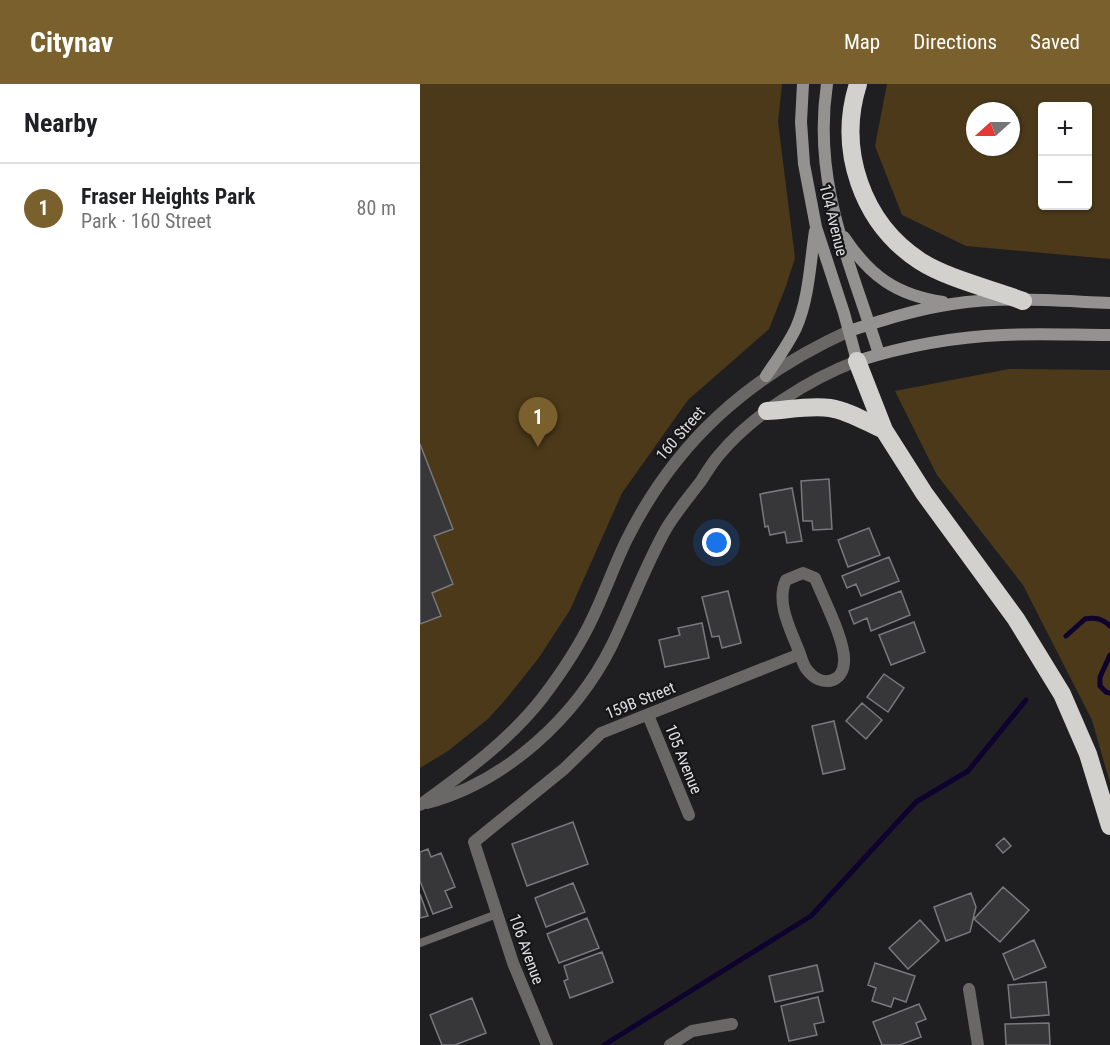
<!DOCTYPE html>
<html lang="en">
<head>
<meta charset="utf-8">
<style>
	body { margin:0; font-family:"Roboto Condensed",sans-serif; background:#f2f2f2; color:#202124 }
	.controls { position:absolute; right:18px; top:18px; display:grid; overflow:hidden; border-radius:6px; box-shadow:0 2px 4px #0004 }
	.controls button { width:54px; height:54px; display:grid; place-items:center; padding:0; border:0; border-bottom:2px solid #e0e0e0; background:#fff; color:#202124; font:30px sans-serif }
	.compass { position:absolute; left:546px; top:18px; width:54px; height:54px; border-radius:50%; background:#fff; box-shadow:0 2px 4px #0004; rotate:249deg }
	.you { position:absolute; left:297px; top:459px; width:21px; height:21px; margin:-15px; border:4px solid #fff; border-radius:50%; background:#1a73e8; box-shadow:0 0 0 9px #1a73e833 }
	.badge { display:grid; place-items:center; width:39px; height:39px; border-radius:50%; background:#7a602d; color:#fff; font-size:20px; font-weight:700 }
	.pin { position:absolute; translate:-50% -50px; filter:drop-shadow(0 2px 3px #0008) }
	.pin::after { content:''; position:absolute; top:32px; width:21px; height:18px; background:inherit; clip-path:polygon(0 0,100% 0,50% 100%) }
	.list { margin:0; padding:0; list-style:none }
	h2 { display:flex; justify-content:space-between; align-items:center; height:78px; margin:0; padding:0 24px; font-size:26px }
	h2 small { font-size:20px; font-weight:400; color:#757577 }
	.list li { display:grid; grid-template-columns:39px 1fr auto; gap:18px; align-items:center; box-sizing:border-box; height:90px; padding:0 24px; border-top:2px solid #e0e0e0 }
	.list b { display:block; font-size:22px; white-space:nowrap }
	.list p { margin:0; font-size:20px; white-space:nowrap; color:#757577 }
	.list em { font-size:20px; font-style:normal; color:#757577 }
	.map { position:relative; flex:none; width:690px; height:961px; overflow:hidden }
	header { display:flex; align-items:center; gap:36px; box-sizing:border-box; height:84px; padding:0 30px; background:#7a602d; color:#fff }
	header strong { font-size:28px }
	nav { display:flex; gap:33px; margin-inline-start:auto; font-size:21px }
	main { display:flex }
	aside { flex:1; background:#fff }
	.map>svg:first-child { display:block }
	.green { fill:#4b3919; fill-rule:evenodd }
	.lines { fill:none; stroke-linecap:round; stroke-linejoin:round }
	.stream { stroke:#0e032f; stroke-width:5 }
	.building { fill:#37373a; stroke:#79797d; stroke-width:1.5 }
	.service { stroke:#696867; stroke-width:8 }
	.minor { stroke:#696867; stroke-width:12 }
	.tertiary { stroke:#696867; stroke-width:12 }
	.secondary { stroke:#949290; stroke-width:12 }
	.motorway { stroke:#d3d1cd; stroke-width:18 }
	.labels { text-anchor:middle; stroke-width:4.5; stroke-linejoin:round; paint-order:stroke }
	.street-label { font-size:16px; fill:#dfdfe1; stroke:#161618 }
</style>
</head>
<body>
<header>
<strong>Citynav</strong>
<nav><a>Map</a><a>Directions</a><a>Saved</a></nav>
</header>
<main>
<aside>
<h2>Nearby<small></small></h2>
<ul class="list">
<li><span class="badge">1</span><div><b>Fraser Heights Park</b><p>Park · 160 Street</p></div><em>80 m</em></li>
</ul>
</aside>
<div class="map">
<svg width="690" height="961" viewBox="0 0 690 961">
	<rect width="100%" height="100%" fill="#1f1f22"/>
	<path class="green" d="M0,0H362L358,38L375,174L366,202L349,245L268,316L202,409L150,526L118,575L86,615L68,635L28,667L0,684Z
		M467,0H690V175L546,162L482,131L455,62ZM668,22V122H622V22ZM555,27H591V63H555Z
		M589,285L690,286V699L672,636L603,501L517,391L475,307Z"/>
	<g class="lines">
		<path class="stream" d="M646,552L665,535C676,533 683,535 690,542
			M690,571L680,593V602L686,608L690,609
			M184,961L391,832L496,718L548,687L606,616"/>
	</g>
	<path class="building" d="M0,360L33,445L14,452L33,500L12,509L21,532L0,540Z
		M409,395L412,445L393,446L392,437H383L381,397Z
		M372,404L382,457L367,459L365,448L350,451L348,442L345,443L340,410Z
		M449,444L460,471L428,483L418,456Z
		M469,473L479,497L441,512L436,500L427,504L422,492Z
		M308,507L321,559L302,564L299,552L292,553L282,513Z
		M481,507L490,531L451,547L447,534L434,540L429,527Z
		M494,538L505,568L471,581L459,551Z
		M282,539L289,574L245,583L239,556L260,551L258,544Z
		M464,590L484,604L468,628L447,613Z
		M442,619L462,636L446,655L426,637Z
		M414,637L425,685L403,690L392,642Z
		M153,738L168,780L107,802L92,760Z
		M584,754L591,762L583,769L576,761Z
		M8,765L11,773L21,769L35,803L25,807L32,823L13,830L0,797V768Z
		M153,799L165,828L126,843L115,814Z
		M583,803L609,826L580,858L554,835Z
		M551,809L556,823L550,848L526,857L514,823Z
		M0,810L8,832L0,834Z
		M167,834L179,864L139,879L127,850Z
		M500,836L519,857L488,885L469,864Z
		M614,856L626,883L594,896L583,870Z
		M182,868L193,898L150,914L144,897L148,895L144,882Z
		M455,879L495,892L486,918L474,914L471,923L452,917L456,904L448,901Z
		M397,881L403,907L355,918L349,892Z
		M626,898L629,931L591,934L588,901Z
		M398,913L404,938L394,940L397,951L369,957L361,922Z
		M52,914L66,949L35,961H22L10,931Z
		M499,920L506,935L496,939L501,953L480,961H462L453,938Z
		M629,939L630,961H586L585,940Z"/>
	<g class="lines">
		<path class="service" d="M0,859L77,830"/>
		<path class="minor" d="M228,631L269,731
			M549,905L558,961
			M127,961L93,879L54,758L144,685L181,649L380,570C382,576 384,583 388,587C401,603 423,600 424,578C426,558 403,514 395,494L383,489L366,496C355,519 372,548 380,570
			M250,961L272,947L312,940"/>
		<path class="tertiary" d="M7,719C86,698 156,633 192,561C211,522 225,482 246,445C256,428 269,413 281,397C287,388 292,379 299,371C331,332 389,295 437,277
			M0,721C44,689 89,657 123,613C142,588 160,561 173,533C185,508 194,482 206,457C255,358 328,293 429,247"/>
		<path class="secondary" d="M383,0L381,38L384,80L396,143L424,229L437,277C485,262 533,253 583,251C619,249 654,251 690,251
			M407,0C392,99 430,178 459,270
			M424,153C450,192 476,211 523,218
			M429,247C463,236 497,225 532,220C584,212 638,217 690,219
			M346,292C356,277 368,261 376,244C389,215 390,179 395,147"/>
		<path class="motorway" d="M438,0C417,66 442,139 500,177C528,195 572,205 603,217
			M437,277L464,346L504,409L596,535L642,610L668,670L690,742
			M347,327C367,326 390,321 410,324C429,327 446,338 464,346"/>
	</g>
	<g class="labels">
		<g class="street-label">
			<text transform="translate(414 136) rotate(76)" y="6">104 Avenue</text>
			<text transform="translate(260 349) rotate(-49)" y="6">160 Street</text>
			<text transform="translate(220 616) rotate(-22)" y="6">159B Street</text>
			<text transform="translate(264 675) rotate(68)" y="6">105 Avenue</text>
			<text transform="translate(107 865) rotate(70)" y="6">106 Avenue</text>
		</g>
	</g>
</svg>
<div class="controls">
<button>+</button>
<button>−</button>
</div>
<svg class="compass" viewBox="-18 -18 36 36"><path d="M0-13l5 13h-10z" fill="#e53935"/><path d="M0 13l5-13h-10z" fill="#757577"/></svg>
<div class="you"></div>
<div class="pin badge" style="left:118px;top:363px">1</div>
</div>
</main>
</body>
</html>
